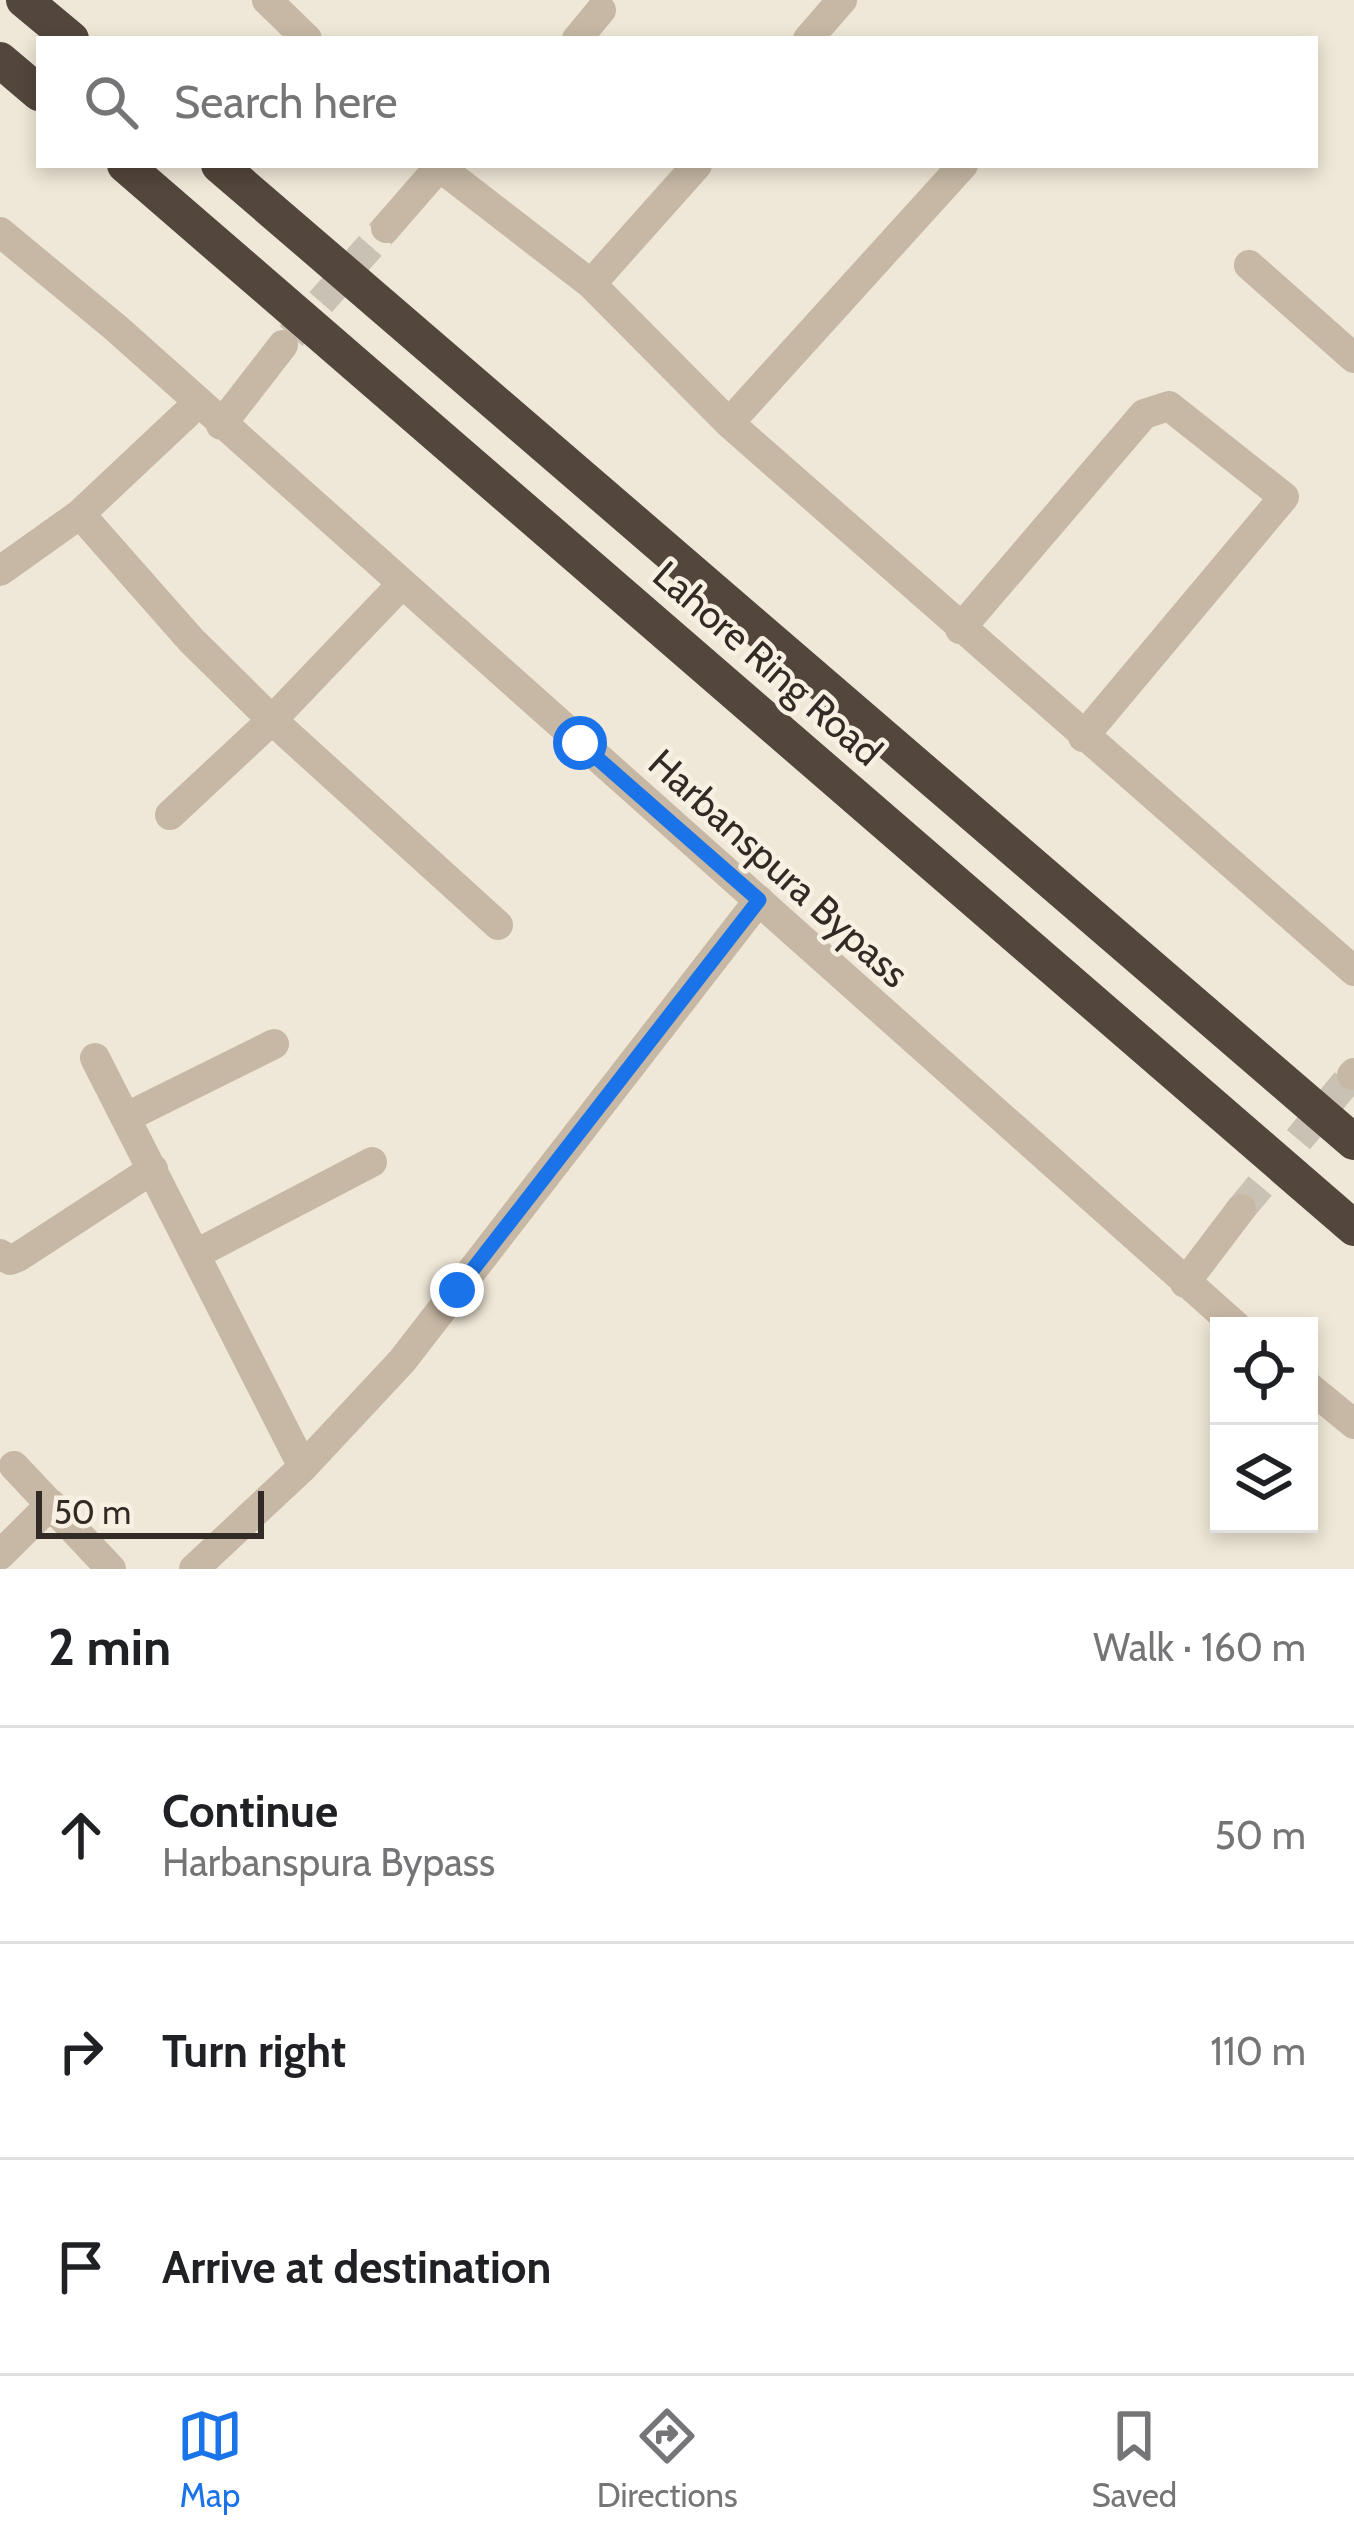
<!DOCTYPE html>
<html lang="en">
<head>
<meta charset="utf-8">
<style>
	body { margin:0; font-family:Cabin,sans-serif; background:#f6f6f6; color:#202124 }
	.controls { position:absolute; right:36px; bottom:36px; display:grid; overflow:hidden; border-radius:0px; box-shadow:0 6px 18px #0003 }
	.controls button { width:108px; height:108px; display:grid; place-items:center; padding:0; border:0; border-bottom:3px solid #e0e0e0; background:#fff; color:#202124; font:60px sans-serif }
	.scale { position:absolute; left:36px; bottom:30px; width:228px; box-sizing:border-box; padding-left:12px; border:6px solid #322b25; border-top:0; font-size:33px; line-height:42px; white-space:nowrap; color:#322b25; -webkit-text-stroke:9px #f8f1e3; paint-order:stroke }
	.stop { position:absolute; width:36px; height:36px; margin:-27px; border:9px solid #1a73e8; border-radius:50%; background:#fff }
	.stop.end { background:#1a73e8; border-color:#fff; box-shadow:0 3px 12px #0008 }
	.list { margin:0; padding:0; list-style:none }
	h2 { display:flex; justify-content:space-between; align-items:center; height:156px; margin:0; padding:0 48px; font-size:51px }
	h2 small { font-size:39px; font-weight:400; color:#757577 }
	.list li { display:grid; grid-template-columns:78px 1fr auto; gap:36px; align-items:center; box-sizing:border-box; height:216px; padding:0 48px; border-top:3px solid #e0e0e0 }
	.list b { display:block; font-size:45px; white-space:nowrap }
	.list p { margin:0; font-size:39px; white-space:nowrap; color:#757577 }
	.list em { font-size:39px; font-style:normal; color:#757577 }
	.icon { flex:none; width:66px; height:66px; fill:none; stroke:currentColor; stroke-width:2; stroke-linecap:round; stroke-linejoin:round }
	.map { position:relative; flex:none; width:1354px; height:1569px; overflow:hidden }
	.search { position:absolute; background:#fff; box-shadow:0 6px 18px #0003; left:36px; right:36px; top:36px; height:132px; display:flex; align-items:center; gap:30px; box-sizing:border-box; padding:0 42px; border-radius:0px; color:#757577; font-size:45px }
	.sheet { height:804px; background:#fff }
	nav { display:flex; justify-content:space-around; align-items:center; box-sizing:border-box; height:168px; border-top:3px solid #e0e0e0; background:#fff; font-size:33px; color:#757577 }
	nav a { display:grid; justify-items:center; gap:6px }
	nav .on { color:#1a73e8 }
	.map>svg:first-child { display:block }
	.lines { fill:none; stroke-linecap:round; stroke-linejoin:round }
	.minor-tunnel { stroke:#c9c1b3; stroke-width:30; stroke-dasharray:30 15; stroke-linecap:butt }
	.minor { stroke:#c6b8a4; stroke-width:30 }
	.highway { stroke:#53463c; stroke-width:36 }
	.route { stroke:#1a73e8; stroke-width:15 }
	.labels { text-anchor:middle; stroke-width:9; stroke-linejoin:round; paint-order:stroke }
	.street-label { font-size:39px; fill:#322b25; stroke:#f8f1e3 }
</style>
</head>
<body>
<div class="map">
<svg width="1354" height="1569" viewBox="0 0 1354 1569">
	<rect width="100%" height="100%" fill="#efe7d7"/>
	<g class="lines">
		<path class="minor-tunnel" d="M291,336L386,228
			M1241,1209L1352,1075"/>
		<path class="minor" d="M267,0L307,39
			M577,39L601,10
			M808,39L842,0
			M437,165L591,284L729,423L1354,971
			M386,228L439,167
			M0,232L116,328L1236,1326
			M1249,265L1354,358
			M591,284L697,165
			M729,423L963,165
			M221,425L283,345
			M80,514L191,640L272,720L498,925
			M0,571L80,514L198,403
			M960,629L1144,414L1169,406L1284,497L1083,737
			M170,815L272,720L401,585
			M95,1058L303,1467
			M1352,1075L1354,1073
			M127,1117L274,1044
			M0,1254L10,1260L18,1257L153,1169
			M196,1254L372,1162
			M1185,1283L1241,1209
			M1309,1387L1354,1424
			M14,1466L111,1569
			M0,1555L51,1504
			M194,1569L303,1467L402,1361L759,900"/>
		<path class="highway" d="M24,0L71,39
			M0,60L39,93
			M125,165L1354,1228
			M219,165L1354,1142"/>
	</g>
	<g class="lines">
		<path class="route" d="M457,1290L759,900L580,743"/>
	</g>
	<g class="labels">
		<g class="street-label">
			<text transform="translate(768 663) rotate(41)" y="14">Lahore Ring Road</text>
			<text transform="translate(779 868) rotate(42)" y="14">Harbanspura Bypass</text>
		</g>
	</g>
</svg>
<div class="controls">
<button><svg class="icon" aria-label="locate" viewBox="0 0 24 24"><circle cx="12" cy="12" r="6"/><path d="M12 2v4M12 18v4M2 12h4M18 12h4"/></svg></button>
<button><svg class="icon" aria-label="layers" viewBox="0 0 24 24"><path d="M12 4l9 5-9 5-9-5zM3 14l9 5 9-5"/></svg></button>
</div>
<div class="scale">50 m</div>
<div class="stop" style="left:580px;top:743px"></div>
<div class="stop end" style="left:457px;top:1290px"></div>
<div class="search"><svg class="icon" aria-label="search" viewBox="0 0 24 24"><circle cx="10" cy="10" r="6"/><path d="M15 15l6 6"/></svg>Search here</div>
</div>
<section class="sheet">
<h2>2 min<small>Walk · 160 m</small></h2>
<ul class="list">
<li><svg class="icon" aria-label="ahead" viewBox="0 0 24 24"><path d="M12 20V5M6 11l6-6 6 6"/></svg><div><b>Continue</b><p>Harbanspura Bypass</p></div><em>50 m</em></li>
<li><svg class="icon" aria-label="right" viewBox="0 0 24 24"><path d="M7 20v-9h11M14 6l5 5-5 5"/></svg><div><b>Turn right</b></div><em>110 m</em></li>
<li><svg class="icon" aria-label="arrive" viewBox="0 0 24 24"><path d="M6 21V4h12l-3 4 3 4H6"/></svg><div><b>Arrive at destination</b></div></li>
</ul>
</section>
<nav>
<a class="on"><svg class="icon" aria-label="map" viewBox="0 0 24 24"><path d="M3 6l6-2 6 2 6-2v14l-6 2-6-2-6 2zM9 4v14M15 6v14"/></svg>Map</a>
<a><svg class="icon" aria-label="directions" viewBox="0 0 24 24"><path d="M12 3l9 9-9 9-9-9zM9 14v-3h6M13 9l2 2-2 2"/></svg>Directions</a>
<a><svg class="icon" aria-label="saved" viewBox="0 0 24 24"><path d="M7 4h10v16l-5-4-5 4z"/></svg>Saved</a>
</nav>
</body>
</html>
